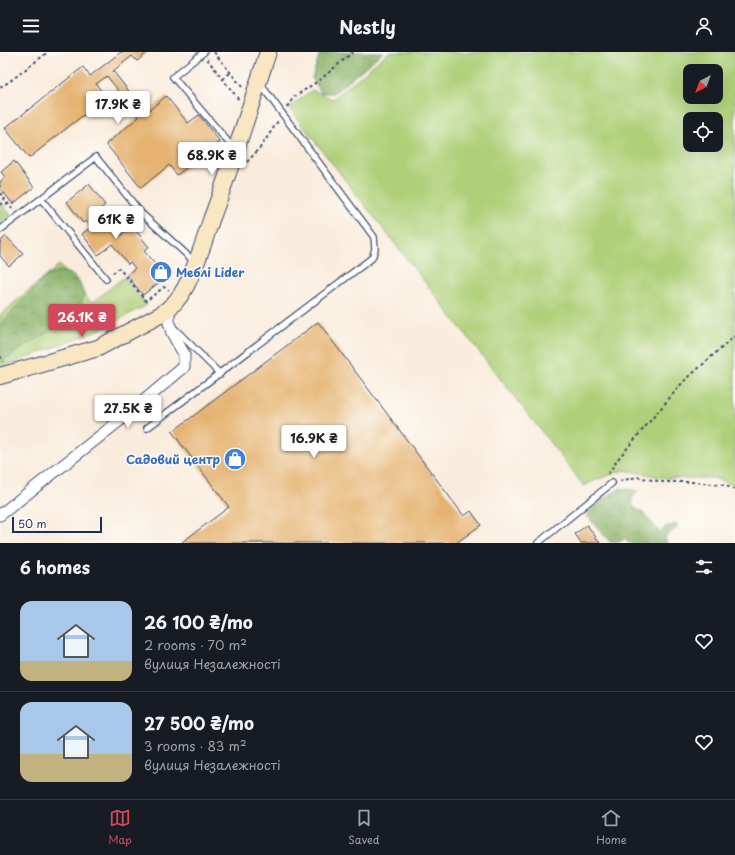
<!DOCTYPE html>
<html lang="en">
<head>
<meta charset="utf-8">
<style>
  :root { --surface:#171b24; --page:#20242c; --text:#f1f3f6; --muted:#9ea1a6; --line:#363941; --accent:#d1495b }
  body { margin:0; font-family:"Playpen Sans",sans-serif; background:var(--page); color:var(--text); height:100vh; display:flex; flex-direction:column; font-size:15px; white-space:nowrap }
  * { box-sizing:border-box; margin:0 }
  p { font-size:13px; color:var(--muted) }
  .icon { flex:none; width:22px; height:22px; fill:none; stroke:currentColor; stroke-width:2; stroke-linecap:round; stroke-linejoin:round }
  .map { position:relative; height:491px; overflow:hidden }
  .details { display:flex; flex-direction:column; background:var(--surface); flex:1 }
  .details>* { flex:none }
  .needle { width:26px; rotate:221deg }
  .tools { position:absolute; left:683px; top:12px; display:grid; gap:8px }
  .tools a { display:grid; place-items:center; width:40px; height:40px; border-radius:8px; background:var(--surface); box-shadow:0 4px 16px #0002; font-size:20px }
  .scale { position:absolute; left:12px; bottom:10px; width:90px; box-sizing:border-box; padding-left:4px; border:2px solid #1b2f5e; border-top:0; font-size:11px; line-height:14px; white-space:nowrap; color:#1b2f5e; -webkit-text-stroke:3px #fdfcf7; paint-order:stroke }
  .price { position:absolute; translate:-50% -34px; padding:0 9px; border-radius:4px; background:#fff; color:#222; font-size:13px; line-height:26px; filter:drop-shadow(0 1px 2px #0008) }
  .price::after { content:''; position:absolute; left:50%; top:24px; width:12px; height:9px; margin-left:-6px; background:inherit; clip-path:polygon(0 0,100% 0,50% 100%) }
  .price.on { background:var(--accent); color:#fff }
  ul { padding:0; list-style:none }
  li { display:flex; align-items:center; gap:12px; height:100px; padding:0 20px }
  li+li { border-top:1px solid var(--line) }
  li span { display:grid; place-items:center; flex:none; width:112px; height:80px; border-radius:12px; color:#555 }
  li>.icon { margin-inline-start:auto }
  span .icon { width:48px; height:48px; fill:#fffc; stroke-width:1 }
  li b { font-size:17px }
  h2 { display:flex; justify-content:space-between; align-items:center; height:48px; padding:0 20px; font-size:17px }
  header { display:flex; justify-content:space-between; align-items:center; height:52px; padding:0 20px; background:var(--surface); font-size:18px; font-weight:700 }
  .dock { display:flex; justify-content:space-around; align-items:center; height:56px; border-top:1px solid var(--line); background:var(--surface); font-size:11px; color:var(--muted) }
  .dock a { display:grid; justify-items:center; gap:2px }
  .dock .on { color:var(--accent) }
  .map>svg:first-child { display:block }
  .green { fill:#afd079; stroke:#65806c; fill-rule:evenodd }
  .forest { fill:url(#forest-crowns); stroke:#537064 }
  .building { fill:#e5b270 }
  .lines { fill:none; stroke-linecap:round; stroke-linejoin:round }
  .lane-casing { stroke:#3c4b71; stroke-width:8 }
  .street-casing { stroke:#3c4b71; stroke-width:13 }
  .secondary-casing { stroke:#3c4b71; stroke-width:18 }
  .path { stroke:#3c4b71; stroke-width:2; stroke-dasharray:3 3; stroke-linecap:butt }
  .lane { stroke:#fff; stroke-width:5.5 }
  .street { stroke:#fff; stroke-width:11 }
  .secondary { stroke:#f9e7c3; stroke-width:16 }
  .labels { text-anchor:middle; dominant-baseline:central; stroke-width:3; stroke-linejoin:round; paint-order:stroke }
  .shop-label { font-size:12px; font-weight:bold; fill:#366cbe; stroke:#fdfcf7; text-anchor:start }
</style>
</head>
<body>
<header><svg class="icon" aria-label="menu" viewBox="0 0 24 24"><path d="M4 6h16M4 12h16M4 18h16"/></svg>Nestly<svg class="icon" aria-label="person" viewBox="0 0 24 24"><circle cx="12" cy="8" r="4"/><path d="M4 21q1-7 8-7t8 7"/></svg></header>
<div class="map">
<svg width="735" height="491" viewBox="0 0 735 491">
  <defs>
    <pattern id="forest-crowns" width="20" height="18" patternUnits="userSpaceOnUse"><rect width="20" height="18" fill="#8bb269"/><path d="M2 6a3 3 0 1 1 6 0M12 15a3 3 0 1 1 6 0" fill="none" stroke="#71915a"/></pattern>
  </defs>
  <rect width="100%" height="100%" fill="#fdfcf7"/>
  <filter id="ink" filterUnits="userSpaceOnUse"><feTurbulence type="fractalNoise" baseFrequency=".025" numOctaves="2"/><feDisplacementMap in="SourceGraphic" scale="8" xChannelSelector="R" yChannelSelector="G"/><feConvolveMatrix kernelMatrix="1 2 1 2 8 2 1 2 1" color-interpolation-filters="sRGB"/></filter>
  <filter id="wash" filterUnits="userSpaceOnUse"><feTurbulence type="fractalNoise" baseFrequency=".012" numOctaves="4" result="noise"/><feDisplacementMap in="SourceGraphic" scale="16" xChannelSelector="R" yChannelSelector="G"/><feGaussianBlur stdDeviation="0.9" result="paint"/><feColorMatrix in="noise" values="0 0 0 0 0 0 0 0 0 0 0 0 0 0 0 0 0 1.4 0 .05"/><feComposite in="paint" operator="in"/></filter>
  <g filter="url(#wash)">
    <rect width="100%" height="100%" fill="#f9ecdc"/>
    <g class="green">
      <path d="M389,0H735V434L714,426H667L624,418L596,428L584,434L289,56L312,38L333,47ZM690,19H716V45H690ZM690,67H716V93H690Z"/>
      <polygon points="0,149 11,164 0,172"/>
      <polygon points="59,213 92,251 124,225 147,253 96,279 0,316 0,263"/>
    </g>
    <g class="forest">
      <polygon points="320,0 383,0 334,41 321,41 312,26"/>
      <path d="M58,219C68,220 75,223 80,232C82,237 84,241 83,247C79,265 17,299 0,310V273L44,226Z"/>
      <polygon points="621,436 638,439 632,446 633,455 642,460 660,480 665,475 676,472 677,476 665,484 667,491 628,491 626,486 619,490 610,490 586,463 603,447"/>
    </g>
    <g id="blocks">
      <g class="building">
        <polygon points="121,0 148,0 137,9 132,4 113,19 146,61 166,44 188,71 199,63 220,90 177,123 169,113 141,136 106,92 139,65 107,24 96,32 106,45 29,106 5,76 83,15 90,24"/>
        <polygon points="14,109 34,135 13,152 0,136 0,130 5,125 1,120"/>
        <polygon points="89,132 105,153 99,158 120,184 132,174 149,195 144,199 166,225 143,243 127,223 135,216 130,210 128,212 112,192 98,203 82,182 91,175 86,169 83,171 67,150"/>
        <polygon points="6,184 23,202 9,214 0,204 0,190"/>
        <polygon points="318,270 464,464 471,459 481,473 456,491 181,491 229,455 172,380"/>
        <polygon points="587,473 600,491 581,491 575,482"/>
      </g>
    </g>
  </g>
  <g filter="url(#ink)">
    <use href="#blocks" fill-opacity="0" stroke="#3c4b71" stroke-width="1"/>
    <g class="lines">
      <g class="lane-casing">
        <g id="lane">
          <polyline points="204,0 173,25 235,98"/>
          <polyline points="41,147 106,227"/>
          <polyline points="0,178 96,105 141,161 196,211"/>
          <polyline points="172,274 220,322"/>
          <polyline points="147,376 372,206 375,197 374,185 261,33"/>
          <polyline points="538,491 612,431"/>
        </g>
      </g>
      <g class="street-casing">
        <polyline id="street" points="0,463 133,358 184,315 184,302 172,281 169,271 169,257"/>
      </g>
      <g class="secondary-casing">
        <path id="secondary" d="M0,324L98,296L160,263C171,256 180,246 186,234C197,213 204,190 211,168C232,113 250,56 268,0"/>
      </g>
      <g class="path">
        <polyline points="214,0 242,35"/>
        <polyline points="207,7 239,48"/>
        <polyline points="223,27 230,21"/>
        <polyline points="0,35 9,30 48,0"/>
        <polyline points="287,55 294,45 321,27 353,0"/>
        <polyline points="247,110 260,96 278,69"/>
        <polyline points="0,141 12,157"/>
        <polyline points="0,152 8,152"/>
        <polyline points="113,221 119,216 146,249 164,235 169,238"/>
        <polyline points="0,304 3,310"/>
        <polyline points="608,422 618,407 683,330 735,284"/>
        <polyline points="620,429 637,425 663,430 692,430 724,433 735,438"/>
      </g>
      <use href="#lane" class="lane"/>
      <use href="#street" class="street"/>
      <use href="#secondary" class="secondary"/>
    </g>
  </g>
  <defs>
    <g id="shop-disc" transform="scale(1.15)"><circle r="9.5" fill="#3f7fe0" stroke="#fdfcf7"/><path d="M-5-2.5h2.3a2.7 3.5 0 0 1 5.4 0H5L5.5 6h-11ZM-1.5-2.5h3a1.5 2.3 0 0 0-3 0Z" fill="#fff"/></g>
  </defs>
  <g fill-rule="evenodd">
    <use href="#shop-disc" x="161" y="220"/>
    <use href="#shop-disc" x="235" y="407"/>
  </g>
  <g class="labels">
    <g class="shop-label">
      <text x="176" y="220">Меблі Lider</text>
      <text x="220" y="407" text-anchor="end">Садовий центр</text>
    </g>
  </g>
</svg>
<div class="tools">
<a><svg class="needle" viewBox="-14 -14 28 28"><path d="M0-13l5 13h-10z" fill="#e53935"/><path d="M0 13l5-13h-10z" fill="#9ea1a6"/></svg></a>
<a><svg class="icon" aria-label="locate" viewBox="0 0 24 24"><circle cx="12" cy="12" r="6"/><path d="M12 2v4M12 18v4M2 12h4M18 12h4"/></svg></a>
</div>
<div class="scale">50 m</div>
<b class="price" style="left:118px;top:73px">17.9K ₴</b>
<b class="price" style="left:212px;top:124px">68.9K ₴</b>
<b class="price" style="left:116px;top:188px">61K ₴</b>
<b class="price on" style="left:82px;top:286px">26.1K ₴</b>
<b class="price" style="left:128px;top:377px">27.5K ₴</b>
<b class="price" style="left:314px;top:407px">16.9K ₴</b>
</div>
<section class="details">
<h2>6 homes<svg class="icon" aria-label="filters" viewBox="0 0 24 24"><path d="M4 7h16M4 17h16"/><circle cx="9" cy="7" r="2"/><circle cx="15" cy="17" r="2"/></svg></h2>
<ul>
<li><span style="background:linear-gradient(#a9c7e8 75%,#c2b280 0)"><svg class="icon" aria-label="home" viewBox="0 0 24 24"><path d="M3 11l9-7 9 7M6 9v11h12V9"/></svg></span><div><b>26 100 ₴/mo</b><p>2 rooms · 70 m²</p><p>вулиця Незалежності</p></div><svg class="icon" aria-label="heart" viewBox="0 0 24 24"><path d="M12 20l-8-8c-3-5 5-10 8-4 3-6 11-1 8 4z"/></svg></li>
<li><span style="background:linear-gradient(#a9c7e8 65%,#c2b280 0)"><svg class="icon" aria-label="home" viewBox="0 0 24 24"><path d="M3 11l9-7 9 7M6 9v11h12V9"/></svg></span><div><b>27 500 ₴/mo</b><p>3 rooms · 83 m²</p><p>вулиця Незалежності</p></div><svg class="icon" aria-label="heart" viewBox="0 0 24 24"><path d="M12 20l-8-8c-3-5 5-10 8-4 3-6 11-1 8 4z"/></svg></li>
</ul>
</section>
<nav class="dock">
<a class="on"><svg class="icon" aria-label="map" viewBox="0 0 24 24"><path d="M3 6l6-2 6 2 6-2v14l-6 2-6-2-6 2zM9 4v14M15 6v14"/></svg>Map</a>
<a><svg class="icon" aria-label="saved" viewBox="0 0 24 24"><path d="M7 4h10v16l-5-4-5 4z"/></svg>Saved</a>
<a><svg class="icon" aria-label="home" viewBox="0 0 24 24"><path d="M3 11l9-7 9 7M6 9v11h12V9"/></svg>Home</a>
</nav>
</body>
</html>
